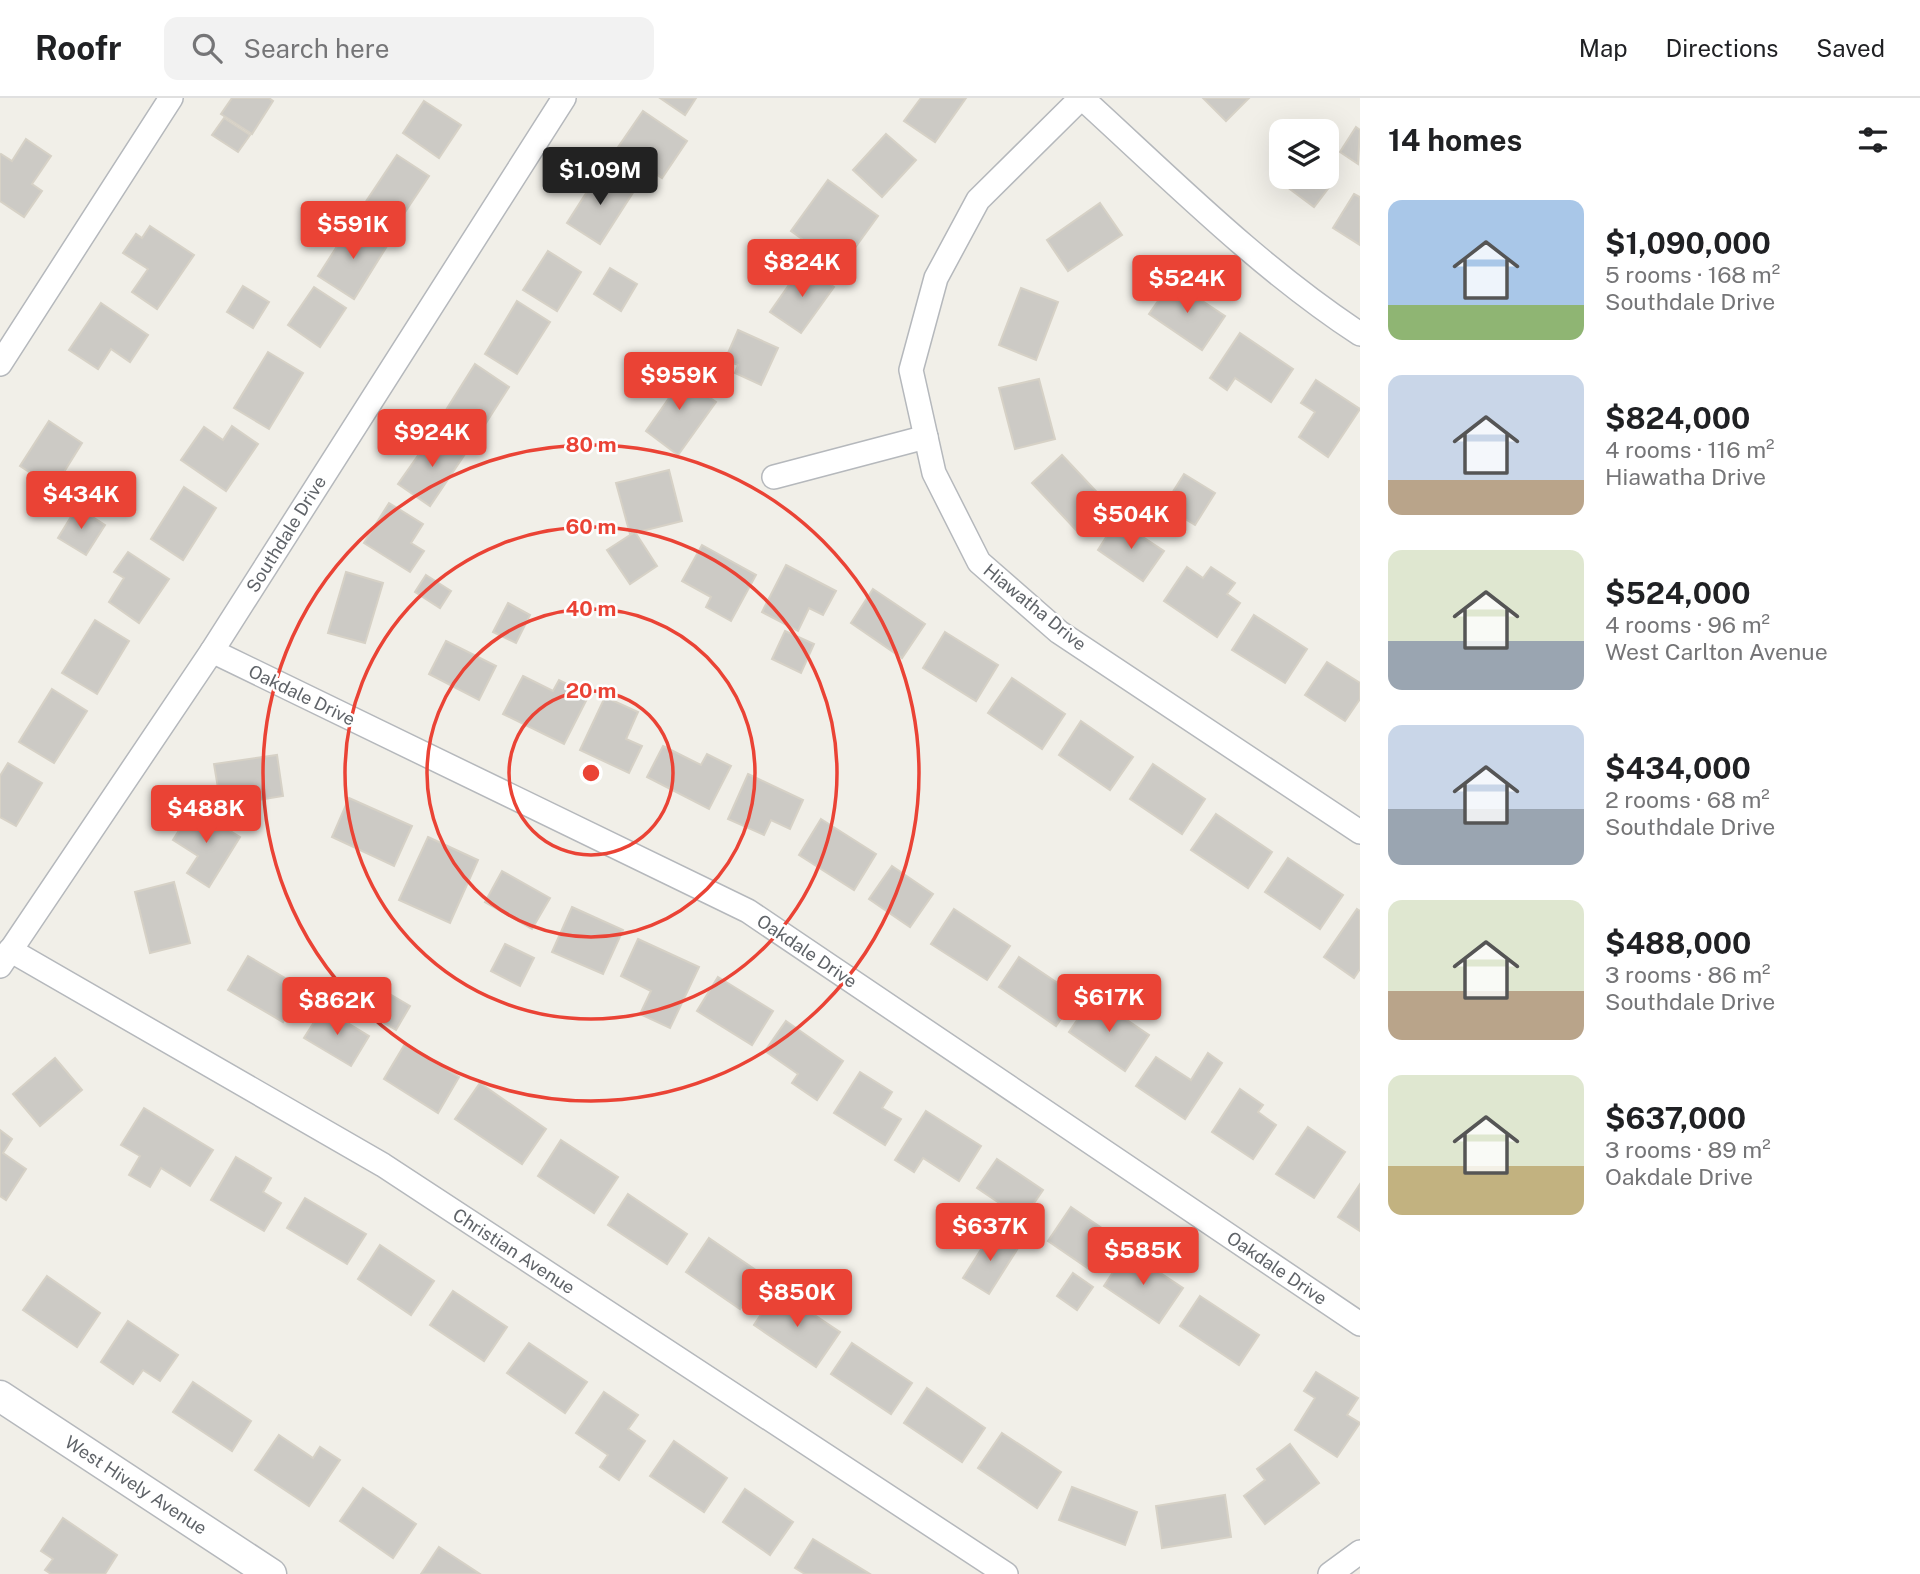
<!DOCTYPE html>
<html lang="en">
<head>
<meta charset="utf-8">
<style>
  :root { --surface:#fff; --page:#f2f2f2; --text:#202124; --muted:#757577; --line:#e0e0e0; --accent:#ea4335 }
  body { margin:0; font-family:"Public Sans",sans-serif; background:var(--page); color:var(--text); height:100vh; display:flex; flex-direction:column; font-size:26px; white-space:nowrap }
  * { box-sizing:border-box; margin:0 }
  p { font-size:23px; color:var(--muted) }
  .icon { flex:none; width:38px; height:38px; fill:none; stroke:currentColor; stroke-width:2; stroke-linecap:round; stroke-linejoin:round }
  .map { position:relative; flex:1; overflow:hidden }
  .drawer { display:flex; flex-direction:column; background:var(--surface); width:560px }
  .drawer>* { flex:none }
  .buttons { position:absolute; left:1269px; top:21px; display:grid; gap:14px }
  .buttons a { display:grid; place-items:center; width:70px; height:70px; border-radius:14px; background:var(--surface); box-shadow:0 7px 28px #0002; font-size:35px }
  .price { position:absolute; translate:-50% -60px; padding:0 16px; border-radius:7px; background:var(--accent); color:#fff; font-size:23px; line-height:46px; filter:drop-shadow(0 2px 4px #0008) }
  .price::after { content:''; position:absolute; left:50%; top:42px; width:21px; height:16px; margin-left:-10px; background:inherit; clip-path:polygon(0 0,100% 0,50% 100%) }
  .price.on { background:#222; color:#fff }
  ul { padding:0; list-style:none }
  li { display:flex; align-items:center; gap:21px; height:175px; padding:0 28px }
  li span { display:grid; place-items:center; flex:none; width:196px; height:140px; border-radius:14px; color:#555 }
  li>.icon { margin-inline-start:auto }
  span .icon { width:84px; height:84px; fill:#fffc; stroke-width:1 }
  li b { font-size:30px }
  h2 { display:flex; justify-content:space-between; align-items:center; height:84px; padding:0 28px; font-size:30px }
  header { display:flex; align-items:center; gap:42px; box-sizing:border-box; height:98px; padding:0 35px; background:var(--surface); border-bottom:2px solid var(--line) }
  header strong { font-size:33px }
  nav { display:flex; gap:38px; margin-inline-start:auto; font-size:24px }
  .search { width:490px; height:63px; background:var(--page); display:flex; align-items:center; gap:18px; box-sizing:border-box; padding:0 24px; border-radius:14px; color:var(--muted); font-size:26px }
  main { display:flex; flex:1; min-height:0 }
  .map>svg:first-child { display:block }
  .building { fill:#cccac5; stroke:#d6d1c6; stroke-width:2 }
  .lines { fill:none; stroke-linecap:round; stroke-linejoin:round }
  .minor-casing { stroke:#b5b8bc; stroke-width:26 }
  .tertiary-casing { stroke:#b5b8bc; stroke-width:33 }
  .minor { stroke:#fff; stroke-width:23 }
  .tertiary { stroke:#fff; stroke-width:30 }
  .ring { fill:none; stroke:#ea4335; stroke-width:3.5 }
  .labels { text-anchor:middle; dominant-baseline:central; stroke-width:5; stroke-linejoin:round; paint-order:stroke }
  .street-label { font-size:18px; fill:#5f6368; stroke:#fff }
  .centre { fill:#ea4335; stroke:#fff; stroke-width:3.5 }
  .ring-label { font-size:21px; text-anchor:middle; font-weight:bold; fill:#ea4335; stroke:#fff; stroke-width:5; stroke-linejoin:round; paint-order:stroke }
</style>
</head>
<body>
<header>
<strong>Roofr</strong>
<div class="search"><svg class="icon" aria-label="search" viewBox="0 0 24 24"><circle cx="10" cy="10" r="6"/><path d="M15 15l6 6"/></svg>Search here</div>
<nav><a>Map</a><a>Directions</a><a>Saved</a></nav>
</header>
<main>
<div class="map">
<svg width="1360" height="1476" viewBox="0 0 1360 1476">
  <rect width="100%" height="100%" fill="#f1efe8"/>
  <g class="building">
    <polygon points="232,0 269,0 273,3 252,36 221,16"/>
    <polygon points="660,0 696,0 685,17"/>
    <polygon points="921,0 966,0 935,44 904,23"/>
    <polygon points="1203,0 1249,0 1226,23"/>
    <polygon points="424,3 461,27 439,60 403,35"/>
    <polygon points="643,13 687,43 662,80 647,70 642,78 612,58"/>
    <polygon points="224,20 250,37 238,54 212,37"/>
    <polygon points="1356,29 1360,32 1358,66 1340,54"/>
    <polygon points="886,36 916,62 882,99 853,72"/>
    <polygon points="26,41 51,58 32,86 42,93 24,119 0,103 0,57 1,56 12,63"/>
    <polygon points="397,57 429,78 395,129 363,108"/>
    <polygon points="1281,64 1281,79 1326,79 1326,71 1337,79 1314,109 1271,77"/>
    <polygon points="601,72 634,93 600,146 567,125"/>
    <polygon points="828,82 878,118 841,169 791,133"/>
    <polygon points="1354,96 1360,99 1360,147 1333,130"/>
    <polygon points="1100,105 1122,137 1068,173 1047,142"/>
    <polygon points="352,125 387,148 354,201 318,178"/>
    <polygon points="150,128 194,157 157,211 132,194 148,171 123,155 136,136 142,140"/>
    <polygon points="548,153 581,174 557,213 523,192"/>
    <polygon points="803,167 834,189 801,235 770,214"/>
    <polygon points="610,170 637,186 621,213 594,196"/>
    <polygon points="1172,183 1225,218 1202,252 1149,216"/>
    <polygon points="243,188 269,204 253,230 227,214"/>
    <polygon points="314,189 346,210 320,249 288,227"/>
    <polygon points="1021,190 1058,204 1036,262 999,247"/>
    <polygon points="517,203 550,224 517,276 485,256"/>
    <polygon points="101,205 148,237 130,264 111,251 98,271 69,252"/>
    <polygon points="738,232 778,250 761,287 735,275 738,267 725,262"/>
    <polygon points="1240,235 1293,271 1271,304 1235,280 1227,292 1210,280"/>
    <polygon points="268,254 303,275 269,331 234,310"/>
    <polygon points="475,266 509,289 475,342 441,320"/>
    <polygon points="668,271 716,304 678,357 646,333 669,300 655,290"/>
    <polygon points="1039,281 1055,341 1015,351 999,290"/>
    <polygon points="1316,282 1360,311 1328,359 1299,339 1315,314 1301,305"/>
    <polygon points="49,323 82,345 54,390 20,368"/>
    <polygon points="232,328 258,346 226,393 181,362 204,329 223,342"/>
    <polygon points="434,335 465,356 430,408 398,386"/>
    <polygon points="1062,357 1107,405 1077,433 1032,385"/>
    <polygon points="669,372 682,423 630,436 616,385"/>
    <polygon points="1184,376 1215,395 1195,427 1164,408"/>
    <polygon points="184,389 216,410 183,462 151,441"/>
    <polygon points="389,405 423,426 411,445 424,453 410,474 364,445"/>
    <polygon points="77,409 105,427 86,457 58,440"/>
    <polygon points="1117,422 1164,453 1143,483 1098,452"/>
    <polygon points="635,434 657,468 630,486 607,452"/>
    <polygon points="702,447 756,477 731,523 706,509 711,499 682,483"/>
    <polygon points="128,454 169,481 139,525 109,504 124,480 114,474"/>
    <polygon points="786,467 836,493 823,517 809,510 798,533 762,514"/>
    <polygon points="1187,469 1203,480 1211,469 1235,485 1227,496 1240,505 1217,539 1164,503"/>
    <polygon points="346,474 383,485 365,545 328,535"/>
    <polygon points="426,477 451,493 440,510 415,494"/>
    <polygon points="873,491 925,526 902,560 851,525"/>
    <polygon points="508,505 530,517 516,545 493,534"/>
    <polygon points="1254,517 1307,551 1285,585 1232,552"/>
    <polygon points="95,522 129,543 97,596 62,575"/>
    <polygon points="785,533 814,546 801,575 772,561"/>
    <polygon points="945,534 998,567 976,603 923,570"/>
    <polygon points="446,543 496,568 479,602 429,576"/>
    <polygon points="1327,564 1360,585 1360,601 1345,623 1305,597"/>
    <polygon points="523,578 553,593 559,582 589,597 564,646 503,616"/>
    <polygon points="1012,580 1065,616 1042,651 988,615"/>
    <polygon points="52,591 87,613 54,665 19,644"/>
    <polygon points="605,599 638,614 626,641 642,648 629,675 580,652"/>
    <polygon points="1081,623 1133,659 1110,692 1059,657"/>
    <polygon points="663,648 701,667 707,656 731,668 709,711 647,679"/>
    <polygon points="277,657 283,698 221,708 214,666"/>
    <polygon points="8,665 42,685 16,728 0,719 0,678"/>
    <polygon points="1153,666 1205,701 1182,736 1130,701"/>
    <polygon points="748,676 803,702 790,731 771,722 764,737 728,721"/>
    <polygon points="349,700 412,728 394,768 332,739"/>
    <polygon points="193,710 240,739 209,789 187,775 198,758 173,742"/>
    <polygon points="1216,716 1272,754 1248,790 1191,752"/>
    <polygon points="821,721 876,756 854,792 799,757"/>
    <polygon points="428,739 478,762 450,825 399,802"/>
    <polygon points="1288,760 1343,797 1320,831 1265,794"/>
    <polygon points="892,768 933,796 910,829 869,801"/>
    <polygon points="502,773 550,800 532,831 485,804"/>
    <polygon points="174,784 190,845 150,855 135,794"/>
    <polygon points="572,809 623,832 603,876 552,854"/>
    <polygon points="954,811 1010,848 987,882 931,846"/>
    <polygon points="1357,811 1360,813 1360,871 1354,880 1324,859"/>
    <polygon points="638,841 699,869 670,930 640,916 651,893 621,878"/>
    <polygon points="505,846 534,860 520,888 491,873"/>
    <polygon points="248,858 302,890 283,924 228,892"/>
    <polygon points="1019,859 1077,898 1056,928 999,889"/>
    <polygon points="718,879 773,913 752,947 697,913"/>
    <polygon points="383,892 410,908 396,932 369,916"/>
    <polygon points="1093,899 1149,937 1125,973 1069,934"/>
    <polygon points="323,910 369,938 351,968 304,940"/>
    <polygon points="786,923 843,963 817,1002 792,985 798,976 765,953"/>
    <polygon points="405,946 459,979 438,1015 384,981"/>
    <polygon points="1208,955 1222,965 1185,1021 1136,988 1156,959 1191,982"/>
    <polygon points="55,960 82,992 40,1028 13,996"/>
    <polygon points="860,974 892,994 882,1010 901,1021 885,1047 834,1015"/>
    <polygon points="480,985 546,1031 522,1066 455,1021"/>
    <polygon points="1240,991 1263,1007 1258,1014 1276,1027 1253,1061 1212,1034"/>
    <polygon points="144,1010 213,1052 190,1088 161,1070 150,1089 129,1077 140,1058 121,1047"/>
    <polygon points="926,1013 981,1048 959,1083 923,1060 914,1074 895,1062"/>
    <polygon points="1308,1029 1345,1054 1314,1100 1276,1076"/>
    <polygon points="0,1032 12,1041 3,1055 26,1071 6,1102 0,1098"/>
    <polygon points="561,1042 618,1079 594,1115 538,1078"/>
    <polygon points="236,1059 271,1080 263,1094 281,1105 264,1133 211,1102"/>
    <polygon points="997,1061 1043,1092 1023,1121 977,1090"/>
    <polygon points="1360,1086 1360,1133 1338,1119"/>
    <polygon points="628,1096 687,1136 667,1166 608,1127"/>
    <polygon points="305,1100 366,1136 347,1166 287,1130"/>
    <polygon points="1071,1109 1112,1137 1089,1171 1048,1143"/>
    <polygon points="992,1134 1018,1150 989,1196 963,1180"/>
    <polygon points="709,1140 763,1177 740,1211 686,1174"/>
    <polygon points="380,1147 434,1183 411,1217 358,1181"/>
    <polygon points="1127,1153 1183,1190 1159,1225 1104,1188"/>
    <polygon points="1073,1175 1093,1189 1077,1212 1057,1198"/>
    <polygon points="47,1178 100,1215 77,1249 23,1212"/>
    <polygon points="777,1192 840,1234 816,1269 754,1227"/>
    <polygon points="453,1193 507,1229 484,1263 430,1227"/>
    <polygon points="1200,1198 1259,1237 1239,1267 1180,1228"/>
    <polygon points="128,1223 178,1257 160,1283 143,1272 133,1286 101,1264"/>
    <polygon points="529,1245 587,1284 565,1315 507,1275"/>
    <polygon points="852,1245 912,1285 891,1316 831,1276"/>
    <polygon points="1316,1274 1358,1300 1347,1317 1360,1325 1337,1359 1295,1332 1315,1300 1304,1293"/>
    <polygon points="193,1284 251,1323 232,1353 173,1314"/>
    <polygon points="927,1290 985,1330 962,1364 904,1325"/>
    <polygon points="604,1294 638,1317 628,1331 645,1343 619,1382 600,1369 608,1357 576,1335"/>
    <polygon points="1002,1335 1061,1374 1037,1410 978,1370"/>
    <polygon points="279,1337 313,1360 320,1349 340,1362 309,1408 255,1372"/>
    <polygon points="674,1343 727,1380 704,1414 650,1378"/>
    <polygon points="1290,1346 1319,1385 1265,1426 1244,1398 1265,1382 1257,1371"/>
    <polygon points="1072,1389 1137,1414 1125,1447 1059,1422"/>
    <polygon points="363,1390 416,1426 393,1460 340,1423"/>
    <polygon points="745,1391 793,1424 770,1457 723,1424"/>
    <polygon points="1225,1397 1231,1439 1162,1450 1156,1408"/>
    <polygon points="63,1420 117,1457 105,1476 51,1476 45,1472 53,1461 41,1453"/>
    <polygon points="813,1441 870,1476 805,1476 795,1470"/>
    <polygon points="439,1449 480,1476 421,1476"/>
  </g>
  <g class="lines">
    <g class="minor-casing">
      <g id="minor">
        <polyline points="1081,0 978,102 936,180 911,272 934,375 979,464 1059,534 1360,734"/>
        <path d="M1082,0C1172,82 1258,169 1360,236"/>
        <polyline points="0,266 171,0"/>
        <polyline points="774,379 926,339"/>
        <polyline points="212,553 748,813 1360,1226"/>
        <polyline points="10,852 383,1067 1006,1476"/>
        <polyline points="0,868 212,553 564,0"/>
        <polyline points="1330,1476 1360,1454"/>
      </g>
    </g>
    <g class="tertiary-casing">
      <polyline id="tertiary" points="0,1298 271,1476"/>
    </g>
    <use href="#minor" class="minor"/>
    <use href="#tertiary" class="tertiary"/>
  </g>
  <g class="ring">
    <circle cx="591" cy="675" r="82"/>
    <circle cx="591" cy="675" r="164"/>
    <circle cx="591" cy="675" r="246"/>
    <circle cx="591" cy="675" r="328"/>
  </g>
  <g class="labels">
    <g class="street-label">
      <text transform="translate(286 436) rotate(-58)">Southdale Drive</text>
      <text transform="translate(1035 509) rotate(39)">Hiawatha Drive</text>
      <text transform="translate(302 597) rotate(26)">Oakdale Drive</text>
      <text transform="translate(807 853) rotate(34)">Oakdale Drive</text>
      <text transform="translate(514 1153) rotate(33)">Christian Avenue</text>
      <text transform="translate(1277 1170) rotate(34)">Oakdale Drive</text>
      <text transform="translate(136 1387) rotate(33)">West Hively Avenue</text>
    </g>
  </g>
  <circle cx="591" cy="675" r="10" class="centre"/>
  <g class="ring-label">
    <text x="591" y="354">80 m</text>
    <text x="591" y="436">60 m</text>
    <text x="591" y="518">40 m</text>
    <text x="591" y="600">20 m</text>
  </g>
</svg>
<div class="buttons">
<a><svg class="icon" aria-label="layers" viewBox="0 0 24 24"><path d="M12 4l9 5-9 5-9-5zM3 14l9 5 9-5"/></svg></a>
</div>
<b class="price on" style="left:600px;top:109px">$1.09M</b>
<b class="price" style="left:353px;top:163px">$591K</b>
<b class="price" style="left:802px;top:201px">$824K</b>
<b class="price" style="left:1187px;top:217px">$524K</b>
<b class="price" style="left:679px;top:314px">$959K</b>
<b class="price" style="left:432px;top:371px">$924K</b>
<b class="price" style="left:81px;top:433px">$434K</b>
<b class="price" style="left:1131px;top:453px">$504K</b>
<b class="price" style="left:206px;top:747px">$488K</b>
<b class="price" style="left:1109px;top:936px">$617K</b>
<b class="price" style="left:337px;top:939px">$862K</b>
<b class="price" style="left:990px;top:1165px">$637K</b>
<b class="price" style="left:1143px;top:1189px">$585K</b>
<b class="price" style="left:797px;top:1231px">$850K</b>
</div>
<section class="drawer">
<h2>14 homes<svg class="icon" aria-label="filters" viewBox="0 0 24 24"><path d="M4 7h16M4 17h16"/><circle cx="9" cy="7" r="2"/><circle cx="15" cy="17" r="2"/></svg></h2>
<ul>
<li><span style="background:linear-gradient(#a9c7e8 75%,#8fb573 0)"><svg class="icon" aria-label="home" viewBox="0 0 24 24"><path d="M3 11l9-7 9 7M6 9v11h12V9"/></svg></span><div><b>$1,090,000</b><p>5 rooms · 168 m²</p><p>Southdale Drive</p></div></li>
<li><span style="background:linear-gradient(#c9d6e8 75%,#b9a48a 0)"><svg class="icon" aria-label="home" viewBox="0 0 24 24"><path d="M3 11l9-7 9 7M6 9v11h12V9"/></svg></span><div><b>$824,000</b><p>4 rooms · 116 m²</p><p>Hiawatha Drive</p></div></li>
<li><span style="background:linear-gradient(#dfe7d0 65%,#9aa5b1 0)"><svg class="icon" aria-label="home" viewBox="0 0 24 24"><path d="M3 11l9-7 9 7M6 9v11h12V9"/></svg></span><div><b>$524,000</b><p>4 rooms · 96 m²</p><p>West Carlton Avenue</p></div></li>
<li><span style="background:linear-gradient(#c9d6e8 60%,#9aa5b1 0)"><svg class="icon" aria-label="home" viewBox="0 0 24 24"><path d="M3 11l9-7 9 7M6 9v11h12V9"/></svg></span><div><b>$434,000</b><p>2 rooms · 68 m²</p><p>Southdale Drive</p></div></li>
<li><span style="background:linear-gradient(#dfe7d0 65%,#b9a48a 0)"><svg class="icon" aria-label="home" viewBox="0 0 24 24"><path d="M3 11l9-7 9 7M6 9v11h12V9"/></svg></span><div><b>$488,000</b><p>3 rooms · 86 m²</p><p>Southdale Drive</p></div></li>
<li><span style="background:linear-gradient(#dfe7d0 65%,#c2b280 0)"><svg class="icon" aria-label="home" viewBox="0 0 24 24"><path d="M3 11l9-7 9 7M6 9v11h12V9"/></svg></span><div><b>$637,000</b><p>3 rooms · 89 m²</p><p>Oakdale Drive</p></div></li>
</ul>
</section>
</main>
</body>
</html>
